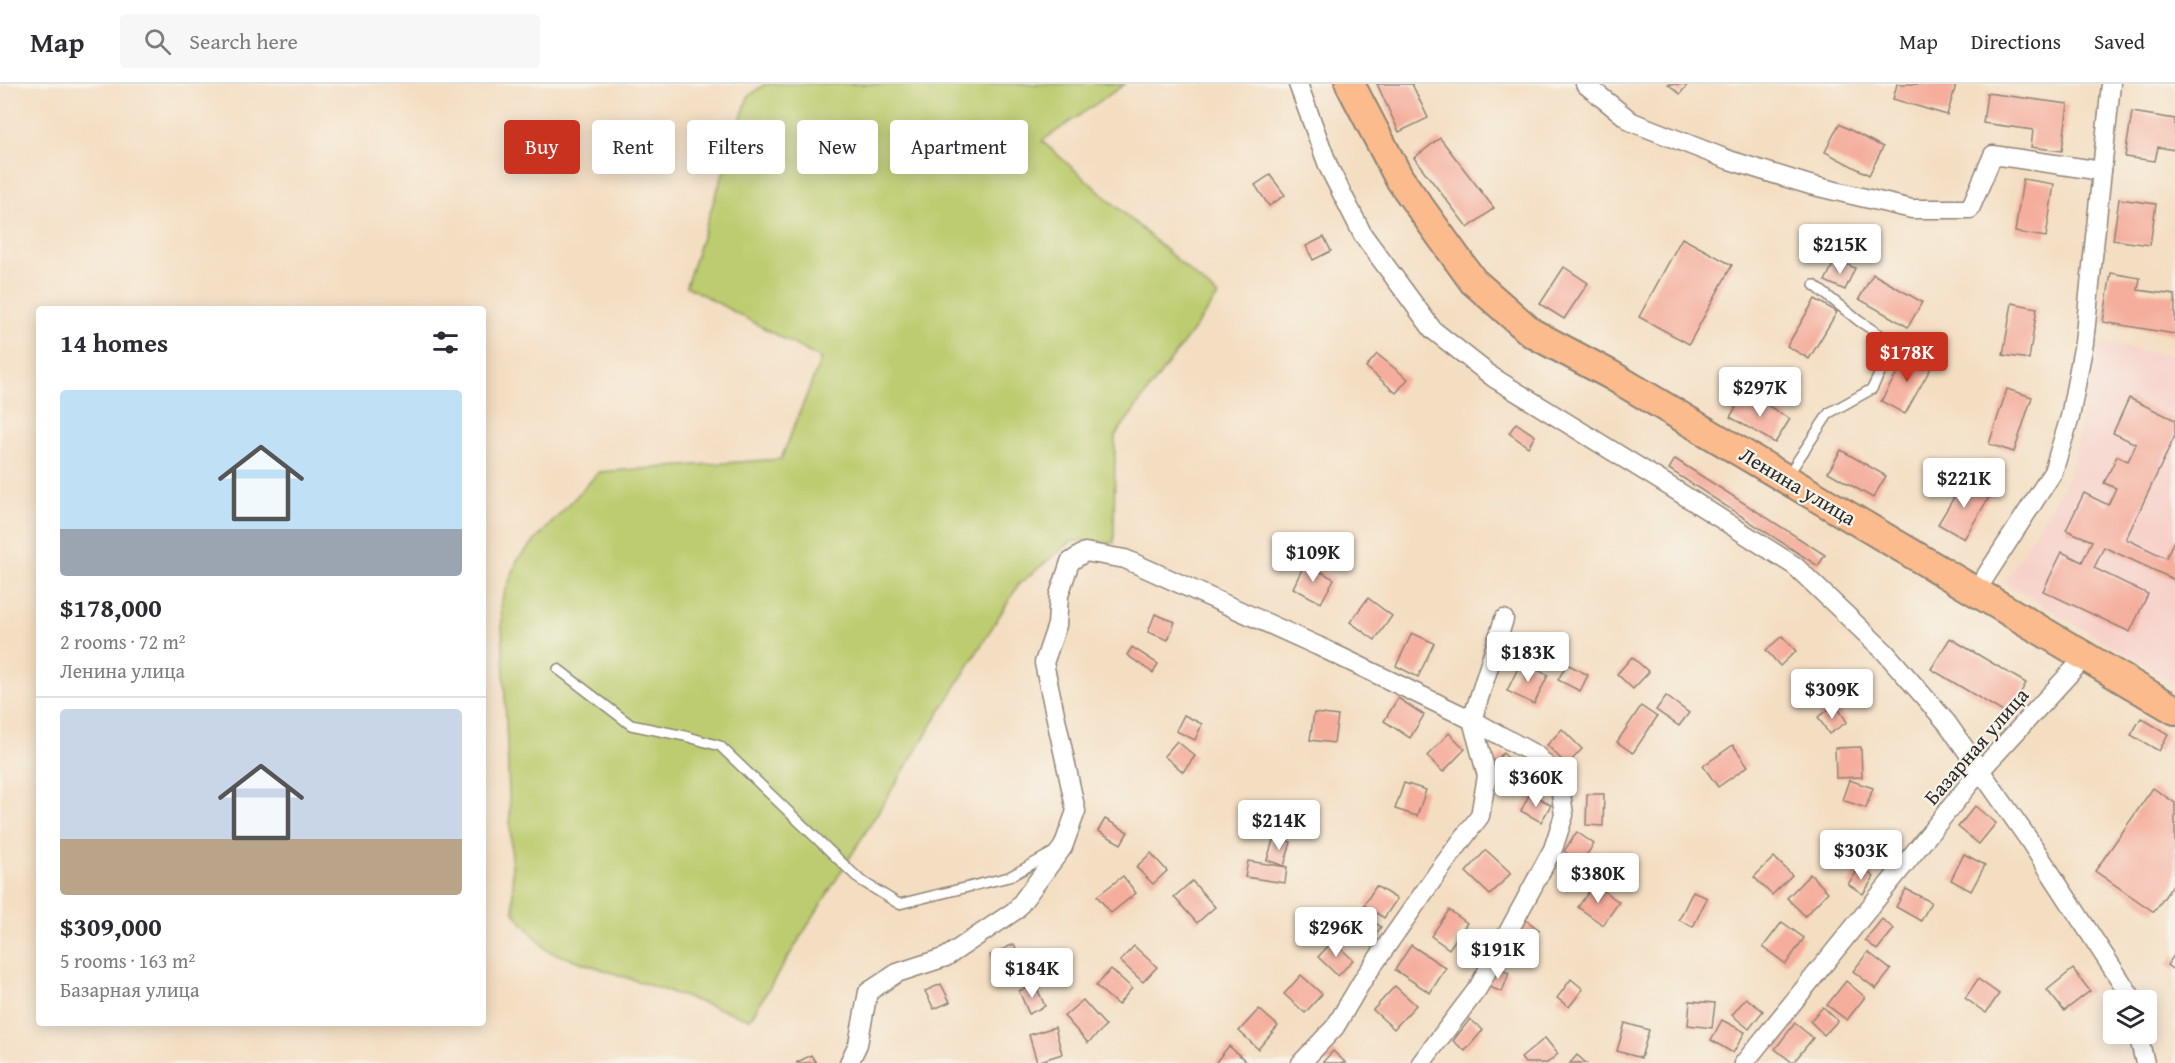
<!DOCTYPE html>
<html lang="en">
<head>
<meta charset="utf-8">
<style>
  :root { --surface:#fff; --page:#f7f7f7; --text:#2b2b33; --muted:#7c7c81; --line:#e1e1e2; --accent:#c8321e }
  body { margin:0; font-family:"Gentium Book Plus",serif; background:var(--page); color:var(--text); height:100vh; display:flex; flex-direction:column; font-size:22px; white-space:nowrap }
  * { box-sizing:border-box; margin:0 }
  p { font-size:20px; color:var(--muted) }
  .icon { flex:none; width:33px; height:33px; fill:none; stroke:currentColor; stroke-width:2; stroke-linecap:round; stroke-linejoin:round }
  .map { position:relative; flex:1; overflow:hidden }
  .drawer { position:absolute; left:36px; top:222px; width:450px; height:720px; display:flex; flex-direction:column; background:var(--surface); border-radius:6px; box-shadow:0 3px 15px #0003 }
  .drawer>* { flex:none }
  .guide { position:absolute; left:504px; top:36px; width:570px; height:54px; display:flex; gap:12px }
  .controls { position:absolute; left:2103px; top:906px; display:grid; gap:12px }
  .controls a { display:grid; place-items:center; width:54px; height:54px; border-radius:6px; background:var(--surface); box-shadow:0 3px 15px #0003; font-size:30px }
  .price { position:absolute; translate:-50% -51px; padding:0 14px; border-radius:6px; background:#fff; color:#222; font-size:20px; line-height:39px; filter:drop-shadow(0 2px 3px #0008) }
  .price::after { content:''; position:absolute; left:50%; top:36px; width:18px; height:14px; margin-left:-9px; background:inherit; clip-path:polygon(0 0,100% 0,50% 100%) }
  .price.selected { background:var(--accent); color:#fff }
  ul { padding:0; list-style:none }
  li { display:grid; align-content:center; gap:12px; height:318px; padding:0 24px }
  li+li { border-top:2px solid var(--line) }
  li span { display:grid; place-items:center; height:186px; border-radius:6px; color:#555 }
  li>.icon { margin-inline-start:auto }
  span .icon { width:108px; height:108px; fill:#fffc; stroke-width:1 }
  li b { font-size:26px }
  h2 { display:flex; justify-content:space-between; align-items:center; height:72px; padding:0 24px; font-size:26px }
  .pill { padding:0 21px; border-radius:6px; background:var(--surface); box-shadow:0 3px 15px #0003; font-size:21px; line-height:54px }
  .pill.selected { background:var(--accent); color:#fff }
  header { display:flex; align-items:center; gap:36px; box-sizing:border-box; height:84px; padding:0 30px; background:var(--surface); border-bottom:2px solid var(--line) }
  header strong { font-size:28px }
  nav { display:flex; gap:33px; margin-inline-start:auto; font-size:21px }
  .search { width:420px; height:54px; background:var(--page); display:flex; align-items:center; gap:15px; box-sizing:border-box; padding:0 21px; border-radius:6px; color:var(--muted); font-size:22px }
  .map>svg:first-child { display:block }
  .built { fill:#f7d0c9 }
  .green { fill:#bdcc6f; stroke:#747c4d; stroke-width:1.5 }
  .building { fill:#f5ad9c }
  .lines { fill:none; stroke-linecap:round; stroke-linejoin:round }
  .lane-casing { stroke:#908476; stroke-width:12 }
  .street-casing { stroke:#908476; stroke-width:21 }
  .primary-casing { stroke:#908476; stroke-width:32 }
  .lane { stroke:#fff; stroke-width:9 }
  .street { stroke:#fff; stroke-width:18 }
  .primary { stroke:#fbbb8c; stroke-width:28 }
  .labels { text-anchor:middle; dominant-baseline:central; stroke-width:4.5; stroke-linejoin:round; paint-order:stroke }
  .street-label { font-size:21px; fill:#2b2b2b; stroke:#f7f3e8 }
</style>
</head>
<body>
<header>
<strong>Map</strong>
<div class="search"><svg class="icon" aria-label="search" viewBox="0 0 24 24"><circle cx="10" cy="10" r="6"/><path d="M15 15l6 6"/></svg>Search here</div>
<nav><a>Map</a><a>Directions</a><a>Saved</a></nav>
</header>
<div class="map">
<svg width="2175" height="979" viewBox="0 0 2175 979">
  <rect width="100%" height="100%" fill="#f7f3e8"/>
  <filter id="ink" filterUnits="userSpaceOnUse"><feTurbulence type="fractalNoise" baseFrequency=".0167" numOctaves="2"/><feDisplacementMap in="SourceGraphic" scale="12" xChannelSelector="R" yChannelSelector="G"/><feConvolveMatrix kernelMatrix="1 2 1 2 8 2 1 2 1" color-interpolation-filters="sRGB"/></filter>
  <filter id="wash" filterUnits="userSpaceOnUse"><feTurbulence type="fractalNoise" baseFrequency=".008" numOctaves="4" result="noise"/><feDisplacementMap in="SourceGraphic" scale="24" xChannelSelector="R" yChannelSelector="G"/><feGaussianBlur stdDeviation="1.35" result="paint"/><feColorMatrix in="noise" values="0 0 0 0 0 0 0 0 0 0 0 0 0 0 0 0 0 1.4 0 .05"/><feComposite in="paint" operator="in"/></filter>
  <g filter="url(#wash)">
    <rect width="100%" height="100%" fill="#f4dec2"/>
    <polygon class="built" points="2101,258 2175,273 2175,599 2005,498 2069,392"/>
    <polygon class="green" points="765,0 1125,0 1042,57 1218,212 1115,352 1114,459 1072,457 1019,500 750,935 548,867 514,829 501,518 518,475 599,388 781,375 821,275 686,202 748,13"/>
    <g id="blocks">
      <g class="building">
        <polygon points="1377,0 1412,0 1428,34 1399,48"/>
        <polygon points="1668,0 1688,0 1680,10"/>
        <polygon points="1897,0 1951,0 1956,1 1947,31 1893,15"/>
        <polygon points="1987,9 2068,20 2062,67 2031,63 2033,46 1983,39"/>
        <polygon points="2132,28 2175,35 2175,66 2158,63 2155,77 2125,73"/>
        <polygon points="1839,40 1883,63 1869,91 1825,68"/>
        <polygon points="1440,54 1494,124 1468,144 1414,74"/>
        <polygon points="1270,91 1285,111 1269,122 1255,101"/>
        <polygon points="2023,95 2054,100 2046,153 2015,148"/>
        <polygon points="2119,115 2156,120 2150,161 2113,156"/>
        <polygon points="1844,152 1866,159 1860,176 1839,169"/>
        <polygon points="1324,153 1331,167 1313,176 1306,162"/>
        <polygon points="1682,154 1732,181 1689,260 1639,233"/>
        <polygon points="1836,175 1855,184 1845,206 1825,197"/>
        <polygon points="1564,183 1588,199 1564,235 1540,220"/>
        <polygon points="2111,189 2140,194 2138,206 2175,211 2175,250 2103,238"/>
        <polygon points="1873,190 1922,218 1908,243 1859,215"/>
        <polygon points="1815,215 1837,228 1809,275 1787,262"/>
        <polygon points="2012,219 2037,224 2029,275 2003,271"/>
        <polygon points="1910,267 1933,280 1905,330 1881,317"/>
        <polygon points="1377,270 1408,295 1396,309 1366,283"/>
        <polygon points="2007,305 2032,313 2014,368 1989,360"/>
        <polygon points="1745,308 1790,335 1775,359 1730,333"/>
        <polygon points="2129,314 2175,336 2175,352 2126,455 2166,474 2175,454 2175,496 2104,463 2094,484 2148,510 2130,548 2043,507 2062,468 2082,478 2092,457 2066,446 2084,409 2108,421 2116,404 2104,399 2117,372 2128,377 2136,360 2113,349"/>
        <polygon points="1516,339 1535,352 1528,363 1509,349"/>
        <polygon points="1841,366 1886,392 1873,414 1828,388"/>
        <polygon points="1675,375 1825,471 1818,482 1669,385"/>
        <polygon points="1965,395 1991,410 1964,455 1938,440"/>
        <polygon points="1305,479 1334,495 1321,519 1293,504"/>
        <polygon points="1368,514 1392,532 1375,556 1350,538"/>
        <polygon points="1155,530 1175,538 1168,556 1148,548"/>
        <polygon points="1412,549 1434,559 1418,593 1396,582"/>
        <polygon points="1782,552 1796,567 1780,582 1766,566"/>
        <polygon points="1950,554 2026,599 2008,631 1931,585"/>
        <polygon points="1132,563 1158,580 1153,589 1127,571"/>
        <polygon points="1632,573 1649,588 1633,605 1617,590"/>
        <polygon points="1521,578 1548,591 1534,620 1507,607"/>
        <polygon points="1567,580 1588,591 1580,607 1558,596"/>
        <polygon points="1666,612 1689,629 1679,642 1656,626"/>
        <polygon points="1398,614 1424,631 1410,654 1384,637"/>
        <polygon points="1836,621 1847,638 1829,650 1818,633"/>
        <polygon points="1641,622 1657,633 1633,669 1617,658"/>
        <polygon points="1314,629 1338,632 1334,659 1310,656"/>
        <polygon points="1184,631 1202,640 1195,656 1176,647"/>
        <polygon points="2141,634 2168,650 2159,667 2131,651"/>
        <polygon points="1562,645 1582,665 1567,681 1547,661"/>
        <polygon points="1449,649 1465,665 1443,688 1427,672"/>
        <polygon points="1177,657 1195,672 1183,688 1164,672"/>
        <polygon points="1733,661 1748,682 1718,703 1703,682"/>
        <polygon points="1861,663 1862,693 1836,694 1835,664"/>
        <polygon points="1503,669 1516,681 1502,697 1489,685"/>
        <polygon points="1849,696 1873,704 1866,724 1842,716"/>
        <polygon points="1404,699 1426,706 1417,732 1395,725"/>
        <polygon points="2153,704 2175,719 2175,798 2154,828 2095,787"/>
        <polygon points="1530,709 1551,721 1541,738 1521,727"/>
        <polygon points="1587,710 1604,710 1603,742 1586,741"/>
        <polygon points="1975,722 1996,739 1979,760 1958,743"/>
        <polygon points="1105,735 1128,748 1121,760 1098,747"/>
        <polygon points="1577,748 1594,760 1581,779 1564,767"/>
        <polygon points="1274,753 1291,758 1284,782 1267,776"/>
        <polygon points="1486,766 1511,789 1490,811 1466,788"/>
        <polygon points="1151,769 1167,787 1153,800 1136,783"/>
        <polygon points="1964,770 1985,781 1971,807 1951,796"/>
        <polygon points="1774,773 1792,791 1772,811 1754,793"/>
        <polygon points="1248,777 1287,783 1285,799 1245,793"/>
        <polygon points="1860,783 1874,793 1863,810 1848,800"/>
        <polygon points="1810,790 1828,808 1805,832 1787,814"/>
        <polygon points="1123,792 1136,809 1111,829 1097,812"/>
        <polygon points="1192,797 1215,823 1197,839 1174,813"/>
        <polygon points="1594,800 1619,818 1603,841 1578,823"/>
        <polygon points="1376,802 1397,815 1384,834 1364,821"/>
        <polygon points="1906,805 1931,818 1921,837 1896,823"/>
        <polygon points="1693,807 1707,814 1693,843 1679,836"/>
        <polygon points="1449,826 1467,839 1449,865 1431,852"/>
        <polygon points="1363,830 1381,843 1370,858 1352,845"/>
        <polygon points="1882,835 1894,845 1877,866 1865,856"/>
        <polygon points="1526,836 1539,846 1523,867 1510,857"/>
        <polygon points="1782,838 1804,854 1786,880 1763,863"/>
        <polygon points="1333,857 1353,876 1338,892 1318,873"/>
        <polygon points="1014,860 1027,889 1003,899 990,871"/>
        <polygon points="1411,861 1446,884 1430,909 1395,886"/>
        <polygon points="1134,862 1157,883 1143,898 1120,877"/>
        <polygon points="1868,868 1891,886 1876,905 1853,887"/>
        <polygon points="2175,870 2175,887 2167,881"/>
        <polygon points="1494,883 1509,889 1502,908 1487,902"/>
        <polygon points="1111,885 1132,904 1118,921 1096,902"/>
        <polygon points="2073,885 2090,907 2064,927 2047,906"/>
        <polygon points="1301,891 1322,910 1305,929 1284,910"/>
        <polygon points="1571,895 1583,905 1569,923 1557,914"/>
        <polygon points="1978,895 1999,910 1986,929 1965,914"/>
        <polygon points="1846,897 1865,913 1847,936 1827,921"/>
        <polygon points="941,900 950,918 934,925 925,907"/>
        <polygon points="1035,900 1045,922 1029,930 1019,907"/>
        <polygon points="1395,902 1416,921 1394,945 1373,926"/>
        <polygon points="1746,914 1763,927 1749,945 1732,931"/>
        <polygon points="1083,916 1106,942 1088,959 1064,932"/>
        <polygon points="1690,917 1715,919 1712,944 1688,941"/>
        <polygon points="1823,923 1838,937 1824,951 1810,937"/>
        <polygon points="1259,925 1278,942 1258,965 1239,947"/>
        <polygon points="1470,935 1483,946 1465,967 1453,957"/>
        <polygon points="1722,936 1745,948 1733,969 1711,956"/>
        <polygon points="1625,939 1649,946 1641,974 1617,967"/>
        <polygon points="1795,939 1813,954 1793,979 1775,965"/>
        <polygon points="1055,943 1062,970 1037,978 1029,951"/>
        <polygon points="1545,954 1558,970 1547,979 1525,979 1521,974"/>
        <polygon points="1229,962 1248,979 1215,979"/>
        <polygon points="1333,967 1346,979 1322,979"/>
        <polygon points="811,971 816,979 796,979"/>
        <polygon points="1577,971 1586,979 1570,979"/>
      </g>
    </g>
  </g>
  <g filter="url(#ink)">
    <use href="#blocks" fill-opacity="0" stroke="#908476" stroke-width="1.5"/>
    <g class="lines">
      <g class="lane-casing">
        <g id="lane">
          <polyline points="1788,391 1829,329 1872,305 1894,260 1859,237 1814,201"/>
          <polyline points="558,585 631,641 685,652 720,662 860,796 899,820 1009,793 1054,768"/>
        </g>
      </g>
      <g class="street-casing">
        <g id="street">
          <polyline points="1298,0 1329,84 1363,151 1433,246 1494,294 1674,405 1795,482 1885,568 1947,639 2029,756 2130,911 2131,916"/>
          <polyline points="1585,0 1632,38 1729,76 1810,101 1912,125 1970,125 1993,71 2102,87"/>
          <polyline points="1976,507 2053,388 2070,333 2084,259 2111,0"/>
          <polyline points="2138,950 2145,979"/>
          <polyline points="849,979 858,960 868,908 897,889 946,873 1016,826 1063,763 1076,727 1044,579 1057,541 1059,511 1070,478 1085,468 1125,475 1318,562 1472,636 1536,671 1559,695 1564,731 1553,765 1478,904 1421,979"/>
          <polyline points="1301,979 1335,943 1364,894 1441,784 1480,732 1487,692 1472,636 1504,535"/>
          <polyline points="1744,979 1980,687 2085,573"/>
        </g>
      </g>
      <g class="primary-casing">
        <polyline id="primary" points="1350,0 1399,94 1473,197 1532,249 1611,291 2175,626"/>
      </g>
      <use href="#lane" class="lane"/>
      <use href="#street" class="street"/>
      <use href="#primary" class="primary"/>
    </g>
  </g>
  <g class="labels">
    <g class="street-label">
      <text transform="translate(1798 402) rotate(31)">Ленина улица</text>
      <text transform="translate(1976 662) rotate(-49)">Базарная улица</text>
    </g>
  </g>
</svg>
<div class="controls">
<a><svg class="icon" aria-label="layers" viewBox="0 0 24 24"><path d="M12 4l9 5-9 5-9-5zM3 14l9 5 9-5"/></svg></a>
</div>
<b class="price" style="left:1840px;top:191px">$215K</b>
<b class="price selected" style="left:1907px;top:299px">$178K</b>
<b class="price" style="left:1760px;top:334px">$297K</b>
<b class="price" style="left:1964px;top:425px">$221K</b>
<b class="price" style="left:1313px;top:499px">$109K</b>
<b class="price" style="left:1528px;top:599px">$183K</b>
<b class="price" style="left:1832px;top:636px">$309K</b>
<b class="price" style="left:1536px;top:724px">$360K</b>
<b class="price" style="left:1279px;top:767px">$214K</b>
<b class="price" style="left:1861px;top:797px">$303K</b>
<b class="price" style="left:1598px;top:820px">$380K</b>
<b class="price" style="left:1336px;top:874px">$296K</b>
<b class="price" style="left:1498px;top:896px">$191K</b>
<b class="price" style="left:1032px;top:915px">$184K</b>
<div class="guide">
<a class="pill selected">Buy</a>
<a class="pill">Rent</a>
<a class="pill">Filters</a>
<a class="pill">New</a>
<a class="pill">Apartment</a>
</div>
<section class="drawer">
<h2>14 homes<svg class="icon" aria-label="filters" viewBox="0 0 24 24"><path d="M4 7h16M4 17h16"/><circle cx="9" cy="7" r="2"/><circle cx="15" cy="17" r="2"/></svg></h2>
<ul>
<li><span style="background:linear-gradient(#bfe0f5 75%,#9aa5b1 0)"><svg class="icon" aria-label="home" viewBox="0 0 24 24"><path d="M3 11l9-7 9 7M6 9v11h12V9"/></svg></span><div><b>$178,000</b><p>2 rooms · 72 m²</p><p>Ленина улица</p></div></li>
<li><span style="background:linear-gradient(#c9d6e8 70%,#b9a48a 0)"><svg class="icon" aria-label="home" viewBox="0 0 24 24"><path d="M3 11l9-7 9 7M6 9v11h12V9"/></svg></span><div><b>$309,000</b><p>5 rooms · 163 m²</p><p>Базарная улица</p></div></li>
</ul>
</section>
</div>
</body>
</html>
